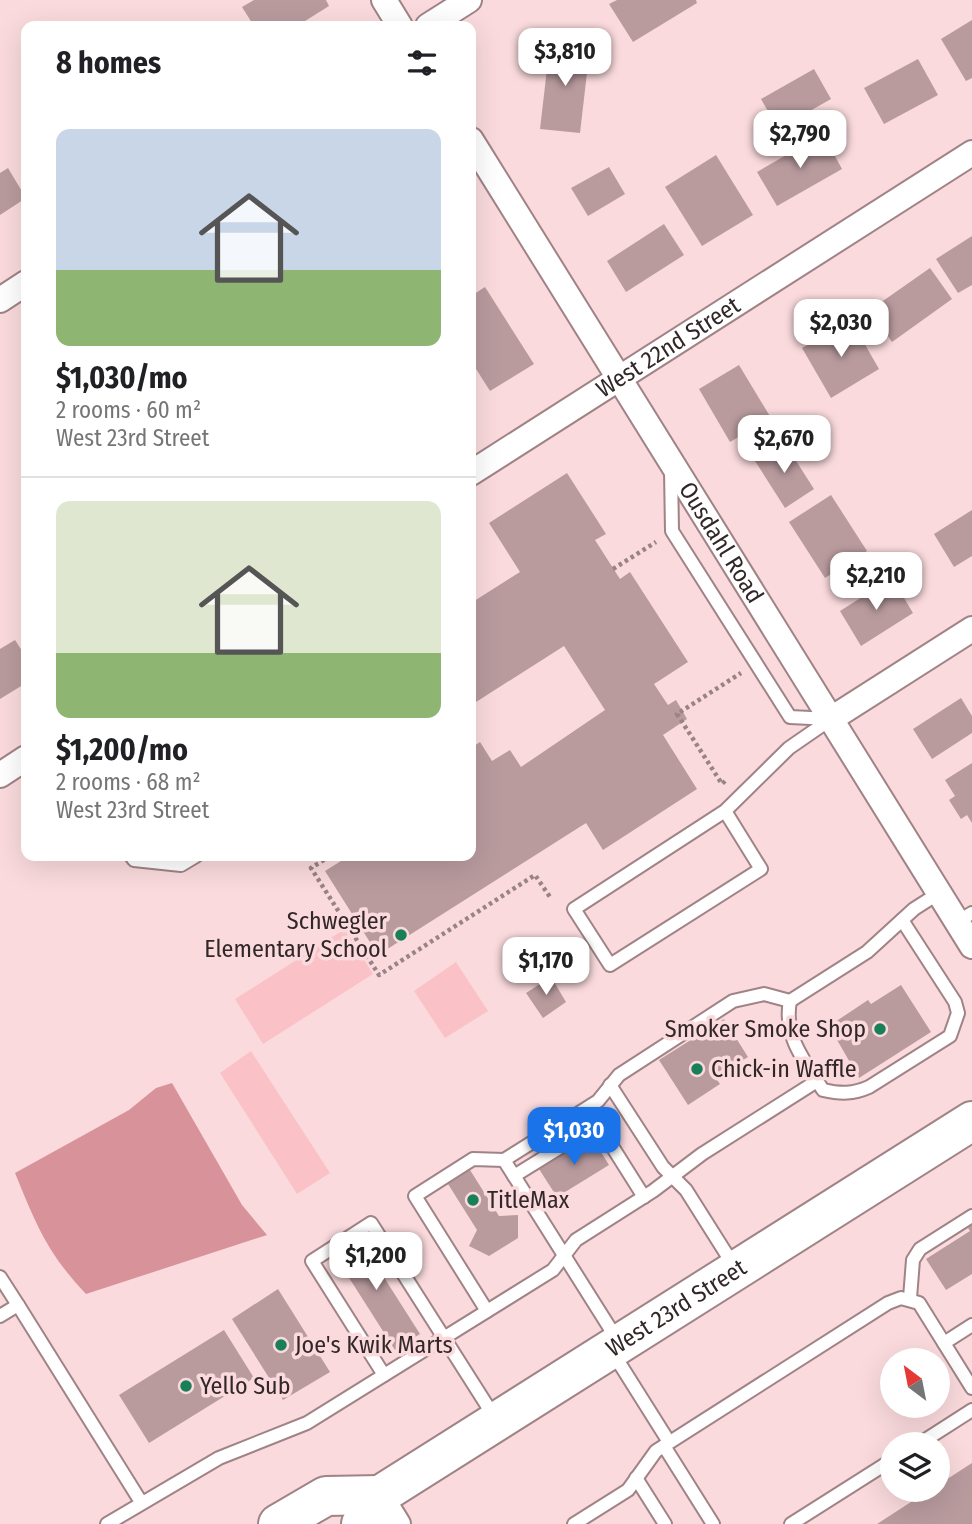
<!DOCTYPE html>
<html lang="en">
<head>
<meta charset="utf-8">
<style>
  :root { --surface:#fff; --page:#f2f2f2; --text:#202124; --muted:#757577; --line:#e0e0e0; --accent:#1a73e8 }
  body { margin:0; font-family:"Fira Sans Condensed",sans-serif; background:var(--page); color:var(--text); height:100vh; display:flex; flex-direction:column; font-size:26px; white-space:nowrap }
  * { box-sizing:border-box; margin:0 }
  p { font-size:23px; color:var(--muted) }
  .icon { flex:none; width:38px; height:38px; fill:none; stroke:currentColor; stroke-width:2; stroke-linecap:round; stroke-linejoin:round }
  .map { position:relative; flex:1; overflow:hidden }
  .details { position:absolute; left:21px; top:21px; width:455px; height:840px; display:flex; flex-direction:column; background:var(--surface); border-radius:14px; box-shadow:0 7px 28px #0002 }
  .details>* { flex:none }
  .needle { width:46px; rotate:328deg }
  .fabs { position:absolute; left:880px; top:1348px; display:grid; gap:14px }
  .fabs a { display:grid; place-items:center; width:70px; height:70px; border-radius:50%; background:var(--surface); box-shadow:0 7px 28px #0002; font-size:35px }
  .price { position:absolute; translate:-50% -60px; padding:0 16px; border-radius:14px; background:#fff; color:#222; font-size:23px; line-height:46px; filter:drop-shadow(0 2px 4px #0008) }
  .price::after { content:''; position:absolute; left:50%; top:42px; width:21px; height:16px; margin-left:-10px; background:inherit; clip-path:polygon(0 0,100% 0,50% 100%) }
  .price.selected { background:var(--accent); color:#fff }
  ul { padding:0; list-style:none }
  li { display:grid; align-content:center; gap:14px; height:371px; padding:0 35px }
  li+li { border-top:2px solid var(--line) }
  li span { display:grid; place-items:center; height:217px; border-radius:14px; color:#555 }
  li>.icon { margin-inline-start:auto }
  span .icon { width:126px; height:126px; fill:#fffc; stroke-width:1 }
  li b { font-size:30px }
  h2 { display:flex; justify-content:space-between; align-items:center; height:84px; padding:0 35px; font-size:30px }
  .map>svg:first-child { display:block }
  .green { fill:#fac2c7 }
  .water { fill:#d8939a }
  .building { fill:#b99b9e }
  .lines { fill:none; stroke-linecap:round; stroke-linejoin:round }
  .service-casing { stroke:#a08386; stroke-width:16 }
  .minor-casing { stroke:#a08386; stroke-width:28 }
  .primary-casing { stroke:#a08386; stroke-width:42 }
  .path { stroke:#998385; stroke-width:4.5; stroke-dasharray:3.5 3.5; stroke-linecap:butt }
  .service { stroke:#fff; stroke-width:12 }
  .minor { stroke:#fff; stroke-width:24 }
  .primary { stroke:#fff; stroke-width:38 }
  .poi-dot { fill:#197f59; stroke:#fadadd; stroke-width:2.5 }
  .labels { text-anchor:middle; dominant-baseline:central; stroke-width:7; stroke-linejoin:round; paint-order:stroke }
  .street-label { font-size:24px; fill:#322728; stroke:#fadadd }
  .poi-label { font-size:24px; fill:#322728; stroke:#fadadd; text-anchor:start }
</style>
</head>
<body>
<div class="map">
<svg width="972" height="1524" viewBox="0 0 972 1524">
  <rect width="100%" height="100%" fill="#fadadd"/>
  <g class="green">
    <polygon points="345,929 373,974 263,1044 235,999"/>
    <polygon points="456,962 488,1011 445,1038 414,991"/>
    <polygon points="251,1051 330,1173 297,1194 220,1073"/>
  </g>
  <path class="water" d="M172,1083L242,1205L267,1235L86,1294C47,1253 36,1224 15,1173L129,1110L156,1088Z"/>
  <g class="building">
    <polygon points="254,0 326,0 329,6 297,26 254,26 242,7"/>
    <polygon points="617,0 696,0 697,3 633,42 609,4"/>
    <polygon points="972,20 972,78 966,81 941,39"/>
    <polygon points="550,43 590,47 580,133 540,129"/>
    <polygon points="918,59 938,95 884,124 864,88"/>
    <polygon points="814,69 831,99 778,129 761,99"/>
    <polygon points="823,134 842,169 777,206 757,172"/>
    <polygon points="716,155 753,215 702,246 665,187"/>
    <polygon points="609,167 625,194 588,216 571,188"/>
    <polygon points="8,168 26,198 0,215 0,173"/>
    <polygon points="664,224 684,255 626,292 607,261"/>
    <polygon points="972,236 972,285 958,293 936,259"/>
    <polygon points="930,268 952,299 892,342 870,310"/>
    <polygon points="485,287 534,364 490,391 471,361 471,296"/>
    <polygon points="851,320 879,369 831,398 802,348"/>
    <polygon points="739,365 771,418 730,442 699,389"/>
    <polygon points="784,442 814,489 785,508 755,461"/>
    <polygon points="567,473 606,534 595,540 620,579 630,572 688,662 654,684 668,705 676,700 687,719 663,735 697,789 603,850 586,823 378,955 325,871 349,856 471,856 471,748 480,742 492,761 510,750 521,767 605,710 564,646 476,702 471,703 471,603 520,572 489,523"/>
    <polygon points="831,495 867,551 825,578 789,522"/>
    <polygon points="972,510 972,556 954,567 934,534"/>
    <polygon points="892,578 913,613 861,646 840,611"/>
    <polygon points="15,640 26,657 26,683 0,699 0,649"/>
    <polygon points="961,698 972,716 972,733 932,759 913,729"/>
    <polygon points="972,763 972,823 967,815 961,819 949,800 955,796 945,780"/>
    <polygon points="551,977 566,1002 543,1018 526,993"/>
    <polygon points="901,985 931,1032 859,1078 829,1026 868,1000 871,1004"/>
    <polygon points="724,1019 748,1057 715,1077 720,1084 688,1105 659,1060"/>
    <polygon points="591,1136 609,1165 557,1197 539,1169"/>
    <polygon points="470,1170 499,1216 518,1215 518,1238 489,1256 469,1246 477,1230 448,1184"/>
    <polygon points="972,1225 972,1274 946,1290 926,1259 970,1231 968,1228"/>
    <polygon points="357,1235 420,1334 395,1350 332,1251"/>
    <polygon points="278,1289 330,1372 283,1400 232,1319"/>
    <polygon points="224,1330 254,1378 149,1443 119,1395"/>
    <polygon points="972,1463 972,1524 877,1524 931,1489 938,1489 938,1485"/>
  </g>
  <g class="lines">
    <g class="service-casing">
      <g id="service">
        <polyline points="671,470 672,531 790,717 831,719"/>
        <polyline points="725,811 761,869 610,965 574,909 725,811 789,748 831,719"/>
        <polyline points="131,856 134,860 181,865 196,856"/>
        <polyline points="957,922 972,913"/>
        <path d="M790,1001C783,1036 805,1062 823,1090C841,1094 853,1094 869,1087L950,1036L958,1013L955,1002L902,920"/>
        <polyline points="610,1085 663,1167 686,1190 734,1266"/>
        <polyline points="504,1160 618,1341"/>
        <polyline points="514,1176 598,1124 644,1197"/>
        <polyline points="0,1277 18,1305"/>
        <polyline points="910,1298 913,1260 920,1249 972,1216"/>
        <polyline points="487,1311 415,1196 473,1159 504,1160 598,1101 619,1075 733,1001 764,994 790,1001 867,952 914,909 939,893"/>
        <polyline points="0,1316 18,1305 141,1502"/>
        <polyline points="944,1343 972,1325"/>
        <polyline points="613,1353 669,1442"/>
        <polyline points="384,1375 312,1261 371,1223 495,1418"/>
        <polyline points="919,1444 972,1410"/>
        <polyline points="664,1446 713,1524"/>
        <polyline points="636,1478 665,1524"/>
        <polyline points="107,1524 219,1458 307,1423 553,1270 576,1240 653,1191 702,1154 817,1081"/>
        <polyline points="574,1524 628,1490 656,1451 888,1303 901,1298 919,1303 972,1388"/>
        <polyline points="791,1524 892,1460"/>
      </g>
    </g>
    <g class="minor-casing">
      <g id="minor">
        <polyline points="384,0 400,26"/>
        <polyline points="428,26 469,0"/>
        <path id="s1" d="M471,140L972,946"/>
        <polyline points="0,300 26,283"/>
        <path id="s2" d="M471,473L972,153"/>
        <polyline points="831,719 972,629"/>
        <polyline points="0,775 26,758"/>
        <polyline points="380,1495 398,1524"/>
      </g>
    </g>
    <g class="primary-casing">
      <g id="primary">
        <polyline points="278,1524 326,1496 380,1495"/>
        <path id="s3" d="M361,1524L380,1495L972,1121"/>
      </g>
    </g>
    <g class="path">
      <polyline points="613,569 656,542"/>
      <polyline points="725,781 722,784 677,714 741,673"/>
      <polyline points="330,856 311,868 379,975 535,875 550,897"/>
    </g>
    <use href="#service" class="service"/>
    <use href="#minor" class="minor"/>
    <use href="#primary" class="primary"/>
  </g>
  <g class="poi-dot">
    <circle cx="401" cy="935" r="7"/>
    <circle cx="880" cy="1029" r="7"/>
    <circle cx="697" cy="1069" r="7"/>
    <circle cx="473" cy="1200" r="7"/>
    <circle cx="281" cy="1345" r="7"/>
    <circle cx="186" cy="1386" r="7"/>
  </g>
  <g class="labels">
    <g class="street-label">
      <text stroke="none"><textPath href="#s2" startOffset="234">West 22nd Street</textPath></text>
      <text stroke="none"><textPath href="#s1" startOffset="474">Ousdahl Road</textPath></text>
      <text stroke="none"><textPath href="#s3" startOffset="385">West 23rd Street</textPath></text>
    </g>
    <g class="poi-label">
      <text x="387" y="921" text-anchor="end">Schwegler<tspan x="387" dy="28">Elementary School</tspan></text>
      <text x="866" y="1029" text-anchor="end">Smoker Smoke Shop</text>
      <text x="711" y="1069">Chick-in Waffle</text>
      <text x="487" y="1200">TitleMax</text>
      <text x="295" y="1345">Joe's Kwik Marts</text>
      <text x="200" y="1386">Yello Sub</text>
    </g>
  </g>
</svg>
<div class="fabs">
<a><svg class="needle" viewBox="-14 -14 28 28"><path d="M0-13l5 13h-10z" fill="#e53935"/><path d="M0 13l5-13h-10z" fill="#757577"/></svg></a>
<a><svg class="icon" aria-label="layers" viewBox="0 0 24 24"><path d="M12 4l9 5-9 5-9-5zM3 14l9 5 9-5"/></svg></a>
</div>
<b class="price" style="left:565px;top:88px">$3,810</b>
<b class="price" style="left:800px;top:170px">$2,790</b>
<b class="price" style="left:841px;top:359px">$2,030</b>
<b class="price" style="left:784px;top:475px">$2,670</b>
<b class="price" style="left:876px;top:612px">$2,210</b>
<b class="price" style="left:546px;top:997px">$1,170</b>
<b class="price selected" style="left:574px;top:1167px">$1,030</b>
<b class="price" style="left:376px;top:1292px">$1,200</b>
<section class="details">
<h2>8 homes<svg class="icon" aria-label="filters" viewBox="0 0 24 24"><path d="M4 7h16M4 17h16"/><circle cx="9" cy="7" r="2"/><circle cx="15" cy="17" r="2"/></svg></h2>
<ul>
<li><span style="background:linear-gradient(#c9d6e8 65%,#8fb573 0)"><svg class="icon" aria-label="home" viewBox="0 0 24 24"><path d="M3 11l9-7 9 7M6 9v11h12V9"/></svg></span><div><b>$1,030/mo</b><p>2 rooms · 60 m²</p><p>West 23rd Street</p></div></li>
<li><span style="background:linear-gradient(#dfe7d0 70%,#8fb573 0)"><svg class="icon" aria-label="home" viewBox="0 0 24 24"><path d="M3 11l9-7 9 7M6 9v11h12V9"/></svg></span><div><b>$1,200/mo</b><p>2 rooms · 68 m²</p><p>West 23rd Street</p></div></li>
</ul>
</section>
</div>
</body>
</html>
